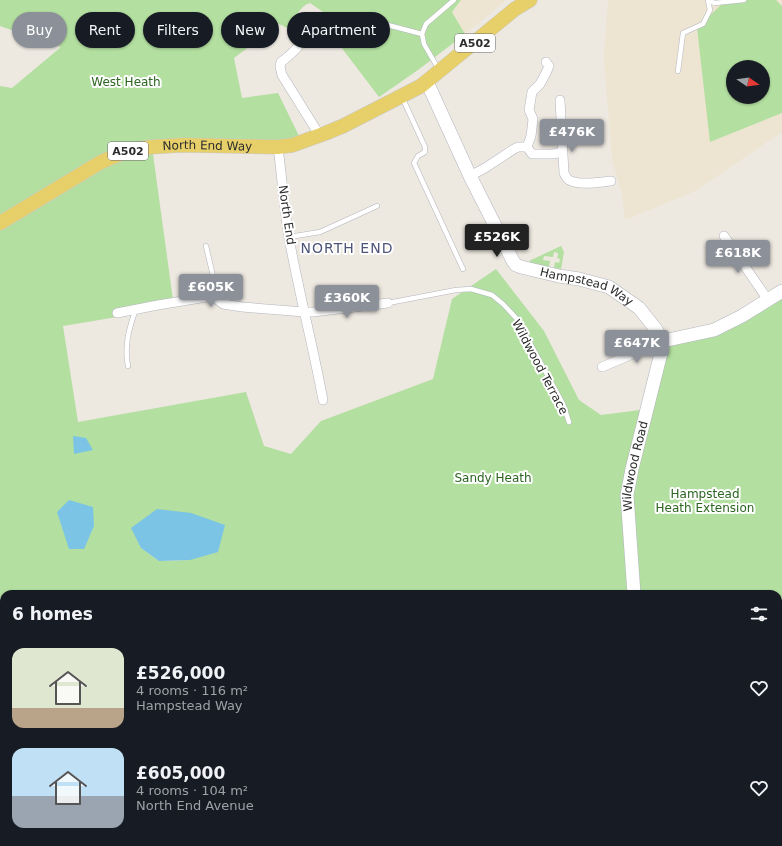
<!DOCTYPE html>
<html lang="en">
<head>
<meta charset="utf-8">
<style>
  :root { --surface:#171b24; --page:#242831; --text:#f1f3f6; --muted:#9ea1a6; --accent:#8c9099 }
  body { margin:0; font-family:"DejaVu Sans",sans-serif; background:var(--page); color:var(--text); height:100vh; display:flex; flex-direction:column; font-size:15px; white-space:nowrap }
  * { box-sizing:border-box; margin:0 }
  p { font-size:13px; color:var(--muted) }
  .icon { flex:none; width:22px; height:22px; fill:none; stroke:currentColor; stroke-width:2; stroke-linecap:round; stroke-linejoin:round }
  .map { position:relative; flex:1; overflow:hidden }
  .panel { position:absolute; left:0px; top:590px; width:782px; height:256px; display:flex; flex-direction:column; background:var(--surface); border-radius:12px 12px 0 0; box-shadow:0 1px 3px #0004 }
  .panel>* { flex:none }
  .hud { position:absolute; left:12px; top:12px; width:400px; height:36px; display:flex; gap:8px }
  .needle { width:26px; rotate:103deg }
  .tools { position:absolute; left:726px; top:60px; display:grid; gap:8px }
  .tools a { display:grid; place-items:center; width:44px; height:44px; border-radius:50%; background:var(--surface); box-shadow:0 1px 3px #0004; font-size:20px }
  .price { position:absolute; translate:-50% -34px; padding:0 9px; border-radius:4px; background:var(--accent); color:#fff; font-size:13px; line-height:26px; filter:drop-shadow(0 1px 2px #0008) }
  .price::after { content:''; position:absolute; left:50%; top:24px; width:12px; height:9px; margin-left:-6px; background:inherit; clip-path:polygon(0 0,100% 0,50% 100%) }
  .price.on { background:#222; color:#fff }
  ul { padding:0; list-style:none }
  li { display:flex; align-items:center; gap:12px; height:100px; padding:0 12px }
  li span { display:grid; place-items:center; flex:none; width:112px; height:80px; border-radius:12px; color:#555 }
  li>.icon { margin-inline-start:auto }
  span .icon { width:48px; height:48px; fill:#fffc; stroke-width:1 }
  li b { font-size:17px }
  h2 { display:flex; justify-content:space-between; align-items:center; height:48px; padding:0 12px; font-size:17px }
  .tag { padding:0 14px; border-radius:18px; background:var(--surface); box-shadow:0 1px 3px #0004; font-size:14px; line-height:36px }
  .tag.on { background:var(--accent); color:#fff }
  .map>svg:first-child { display:block }
  .education { fill:#ede5d1; fill-rule:evenodd }
  .green { fill:#b3dfa0; fill-rule:evenodd }
  .water { fill:#7bc4e6 }
  .lines { fill:none; stroke-linecap:round; stroke-linejoin:round }
  .stream { stroke:#7bc4e6; stroke-width:3 }
  .lane-casing { stroke:#b3b5be; stroke-width:5.5 }
  .street-casing { stroke:#b3b5be; stroke-width:10 }
  .secondary-casing { stroke:#b3b5be; stroke-width:14 }
  .primary-casing { stroke:#c8c8c8; stroke-width:15 }
  .lane { stroke:#fff; stroke-width:4.5 }
  .street { stroke:#fff; stroke-width:9 }
  .secondary { stroke:#fff; stroke-width:13 }
  .primary { stroke:#e7d06a; stroke-width:14 }
  .labels { text-anchor:middle; dominant-baseline:central; stroke-width:4; stroke-linejoin:round; paint-order:stroke }
  .shield { fill:#fff; stroke:#6b6b6b; stroke-width:1 }
  .shield-label { font-size:11px; font-weight:bold; fill:#2c2c2c }
  .park-label { font-size:12px; fill:#2b6520; stroke:#fff }
  .street-label { font-size:12px; fill:#2c2c2c; stroke:#fff }
  .quarter-label { font-size:14px; letter-spacing:1px; fill:#4f557a; stroke:#fff }
</style>
</head>
<body>
<div class="map">
<svg width="782" height="846" viewBox="0 0 782 846">
  <rect width="100%" height="100%" fill="#ede8e0"/>
  <g class="education">
    <polygon points="461,0 506,0 465,34 452,12"/>
    <path d="M608,0H782V132L695,191L625,220L622,194L612,159L604,58ZM733,67H763V97H733Z"/>
  </g>
  <g class="green">
    <path d="M0,0H461L452,12L465,34L418,70L379,97L338,43L329,16L310,3C299,6 295,19 289,29L279,24L234,58L242,98L278,93L302,142L152,147L173,300L117,317L63,326L78,422L246,392L264,446L291,454L321,421L433,379L452,299L496,269L544,331L579,400L601,415L648,409L663,341L714,330L782,290V666L778,670V594H4V734L0,731V86L12,88L61,47L0,26ZM141,548L190,560L159,561Z"/>
    <path d="M726,0H776L782,6V113L710,142L697,28ZM733,67H763V97H733Z"/>
    <polygon points="561,246 564,252 561,269 554,268 555,262 559,263 560,259 557,258 558,255 558,253 554,252 553,257 544,256 543,260 550,261 549,267 533,264 529,261"/>
    <polygon points="0,754 4,757 4,842 21,842 11,846 0,846"/>
    <polygon points="63,842 110,842 115,846 74,846"/>
    <polygon points="142,842 638,842 635,846 147,846"/>
  </g>
  <g class="water">
    <polygon points="73,436 86,438 93,450 74,454"/>
    <polygon points="69,500 93,507 94,526 84,549 69,549 57,512"/>
    <polygon points="157,509 191,513 225,525 218,552 190,560 159,561 141,548 131,528"/>
  </g>
  <g class="lines">
    <polyline class="stream" points="778,610 782,606"/>
    <g class="lane-casing">
      <g id="lane">
        <polyline points="709,1 715,3 744,0"/>
        <polyline points="380,23 422,34"/>
        <polyline points="439,70 424,44 422,34 426,24 454,0"/>
        <polyline points="678,71 683,33 703,24 710,10 708,0"/>
        <polyline points="402,97 425,147 425,152 418,156 414,163 463,269"/>
        <polyline points="289,237 320,232 377,206"/>
        <polyline points="206,246 213,276 221,300"/>
        <polyline points="388,303 456,290 471,289 492,295 503,304 517,319 563,404 569,422"/>
        <path d="M128,366C124,346 129,328 136,309"/>
      </g>
    </g>
    <g class="street-casing">
      <g id="street">
        <path d="M311,27C302,43 296,51 281,62L280,67L282,75L320,136"/>
        <path d="M560,100L564,173C565,175 567,179 569,180C579,186 600,182 611,181"/>
        <path d="M278,147C282,177 284,208 289,238C299,293 313,346 323,400"/>
        <polyline points="527,147 532,154 553,154 562,152"/>
        <polyline points="470,176 485,168 514,149 518,147 527,147 531,136 532,128 533,119 529,110 532,92 540,84 546,73 549,66 546,62"/>
        <polyline points="724,236 768,300"/>
        <polyline points="117,313 158,305 213,296 223,304 242,307 304,312 313,312 388,303"/>
        <polyline points="602,367 663,341"/>
        <polyline points="778,792 782,796"/>
      </g>
    </g>
    <g class="secondary-casing">
      <g id="secondary">
        <path id="s1" d="M427,82L470,176L513,261L516,265L521,267L559,276L579,279L609,287L639,308L655,328L663,341"/>
        <polyline points="663,341 714,330 742,316 782,291"/>
        <path id="s2" d="M634,594L627,495L632,469L662,349L663,341"/>
        <polyline points="778,681 782,678"/>
        <polyline points="0,741 4,744"/>
        <polyline points="127,842 132,846"/>
      </g>
    </g>
    <g class="primary-casing">
      <g id="primary">
        <path id="s3" d="M0,223L101,162L127,151L151,147L183,145L278,147L293,145L326,133L343,126L421,86L515,9L530,0"/>
      </g>
    </g>
    <use href="#lane" class="lane"/>
    <use href="#street" class="street"/>
    <use href="#secondary" class="secondary"/>
    <use href="#primary" class="primary"/>
  </g>
  <g class="labels">
    <g class="shield">
      <rect x="455" y="34" width="40" height="18" rx="3"/>
      <rect x="108" y="142" width="40" height="18" rx="3"/>
    </g>
    <g class="shield-label">
      <text x="475" y="43">A502</text>
      <text x="128" y="151">A502</text>
    </g>
    <g class="park-label">
      <text x="126" y="82">West Heath</text>
      <text x="493" y="478">Sandy Heath</text>
      <text x="705" y="494">Hampstead<tspan x="705" dy="14">Heath Extension</tspan></text>
    </g>
    <g class="street-label">
      <text stroke="none"><textPath href="#s3" startOffset="227">North End Way</textPath></text>
      <text transform="translate(287 215) rotate(82)">North End</text>
      <text stroke="none"><textPath href="#s1" startOffset="278">Hampstead Way</textPath></text>
      <text transform="translate(540 367) rotate(62)">Wildwood Terrace</text>
      <text stroke="none"><textPath href="#s2" startOffset="129">Wildwood Road</textPath></text>
    </g>
    <g class="quarter-label">
      <text x="347" y="248">NORTH END</text>
    </g>
  </g>
</svg>
<div class="tools">
<a><svg class="needle" viewBox="-14 -14 28 28"><path d="M0-13l5 13h-10z" fill="#e53935"/><path d="M0 13l5-13h-10z" fill="#9ea1a6"/></svg></a>
</div>
<b class="price" style="left:572px;top:153px">£476K</b>
<b class="price on" style="left:497px;top:258px">£526K</b>
<b class="price" style="left:738px;top:274px">£618K</b>
<b class="price" style="left:211px;top:308px">£605K</b>
<b class="price" style="left:347px;top:319px">£360K</b>
<b class="price" style="left:637px;top:364px">£647K</b>
<div class="hud">
<a class="tag on">Buy</a>
<a class="tag">Rent</a>
<a class="tag">Filters</a>
<a class="tag">New</a>
<a class="tag">Apartment</a>
</div>
<section class="panel">
<h2>6 homes<svg class="icon" aria-label="filters" viewBox="0 0 24 24"><path d="M4 7h16M4 17h16"/><circle cx="9" cy="7" r="2"/><circle cx="15" cy="17" r="2"/></svg></h2>
<ul>
<li><span style="background:linear-gradient(#dfe7d0 75%,#b9a48a 0)"><svg class="icon" aria-label="home" viewBox="0 0 24 24"><path d="M3 11l9-7 9 7M6 9v11h12V9"/></svg></span><div><b>£526,000</b><p>4 rooms · 116 m²</p><p>Hampstead Way</p></div><svg class="icon" aria-label="heart" viewBox="0 0 24 24"><path d="M12 20l-8-8c-3-5 5-10 8-4 3-6 11-1 8 4z"/></svg></li>
<li><span style="background:linear-gradient(#bfe0f5 60%,#9aa5b1 0)"><svg class="icon" aria-label="home" viewBox="0 0 24 24"><path d="M3 11l9-7 9 7M6 9v11h12V9"/></svg></span><div><b>£605,000</b><p>4 rooms · 104 m²</p><p>North End Avenue</p></div><svg class="icon" aria-label="heart" viewBox="0 0 24 24"><path d="M12 20l-8-8c-3-5 5-10 8-4 3-6 11-1 8 4z"/></svg></li>
</ul>
</section>
</div>
</body>
</html>
